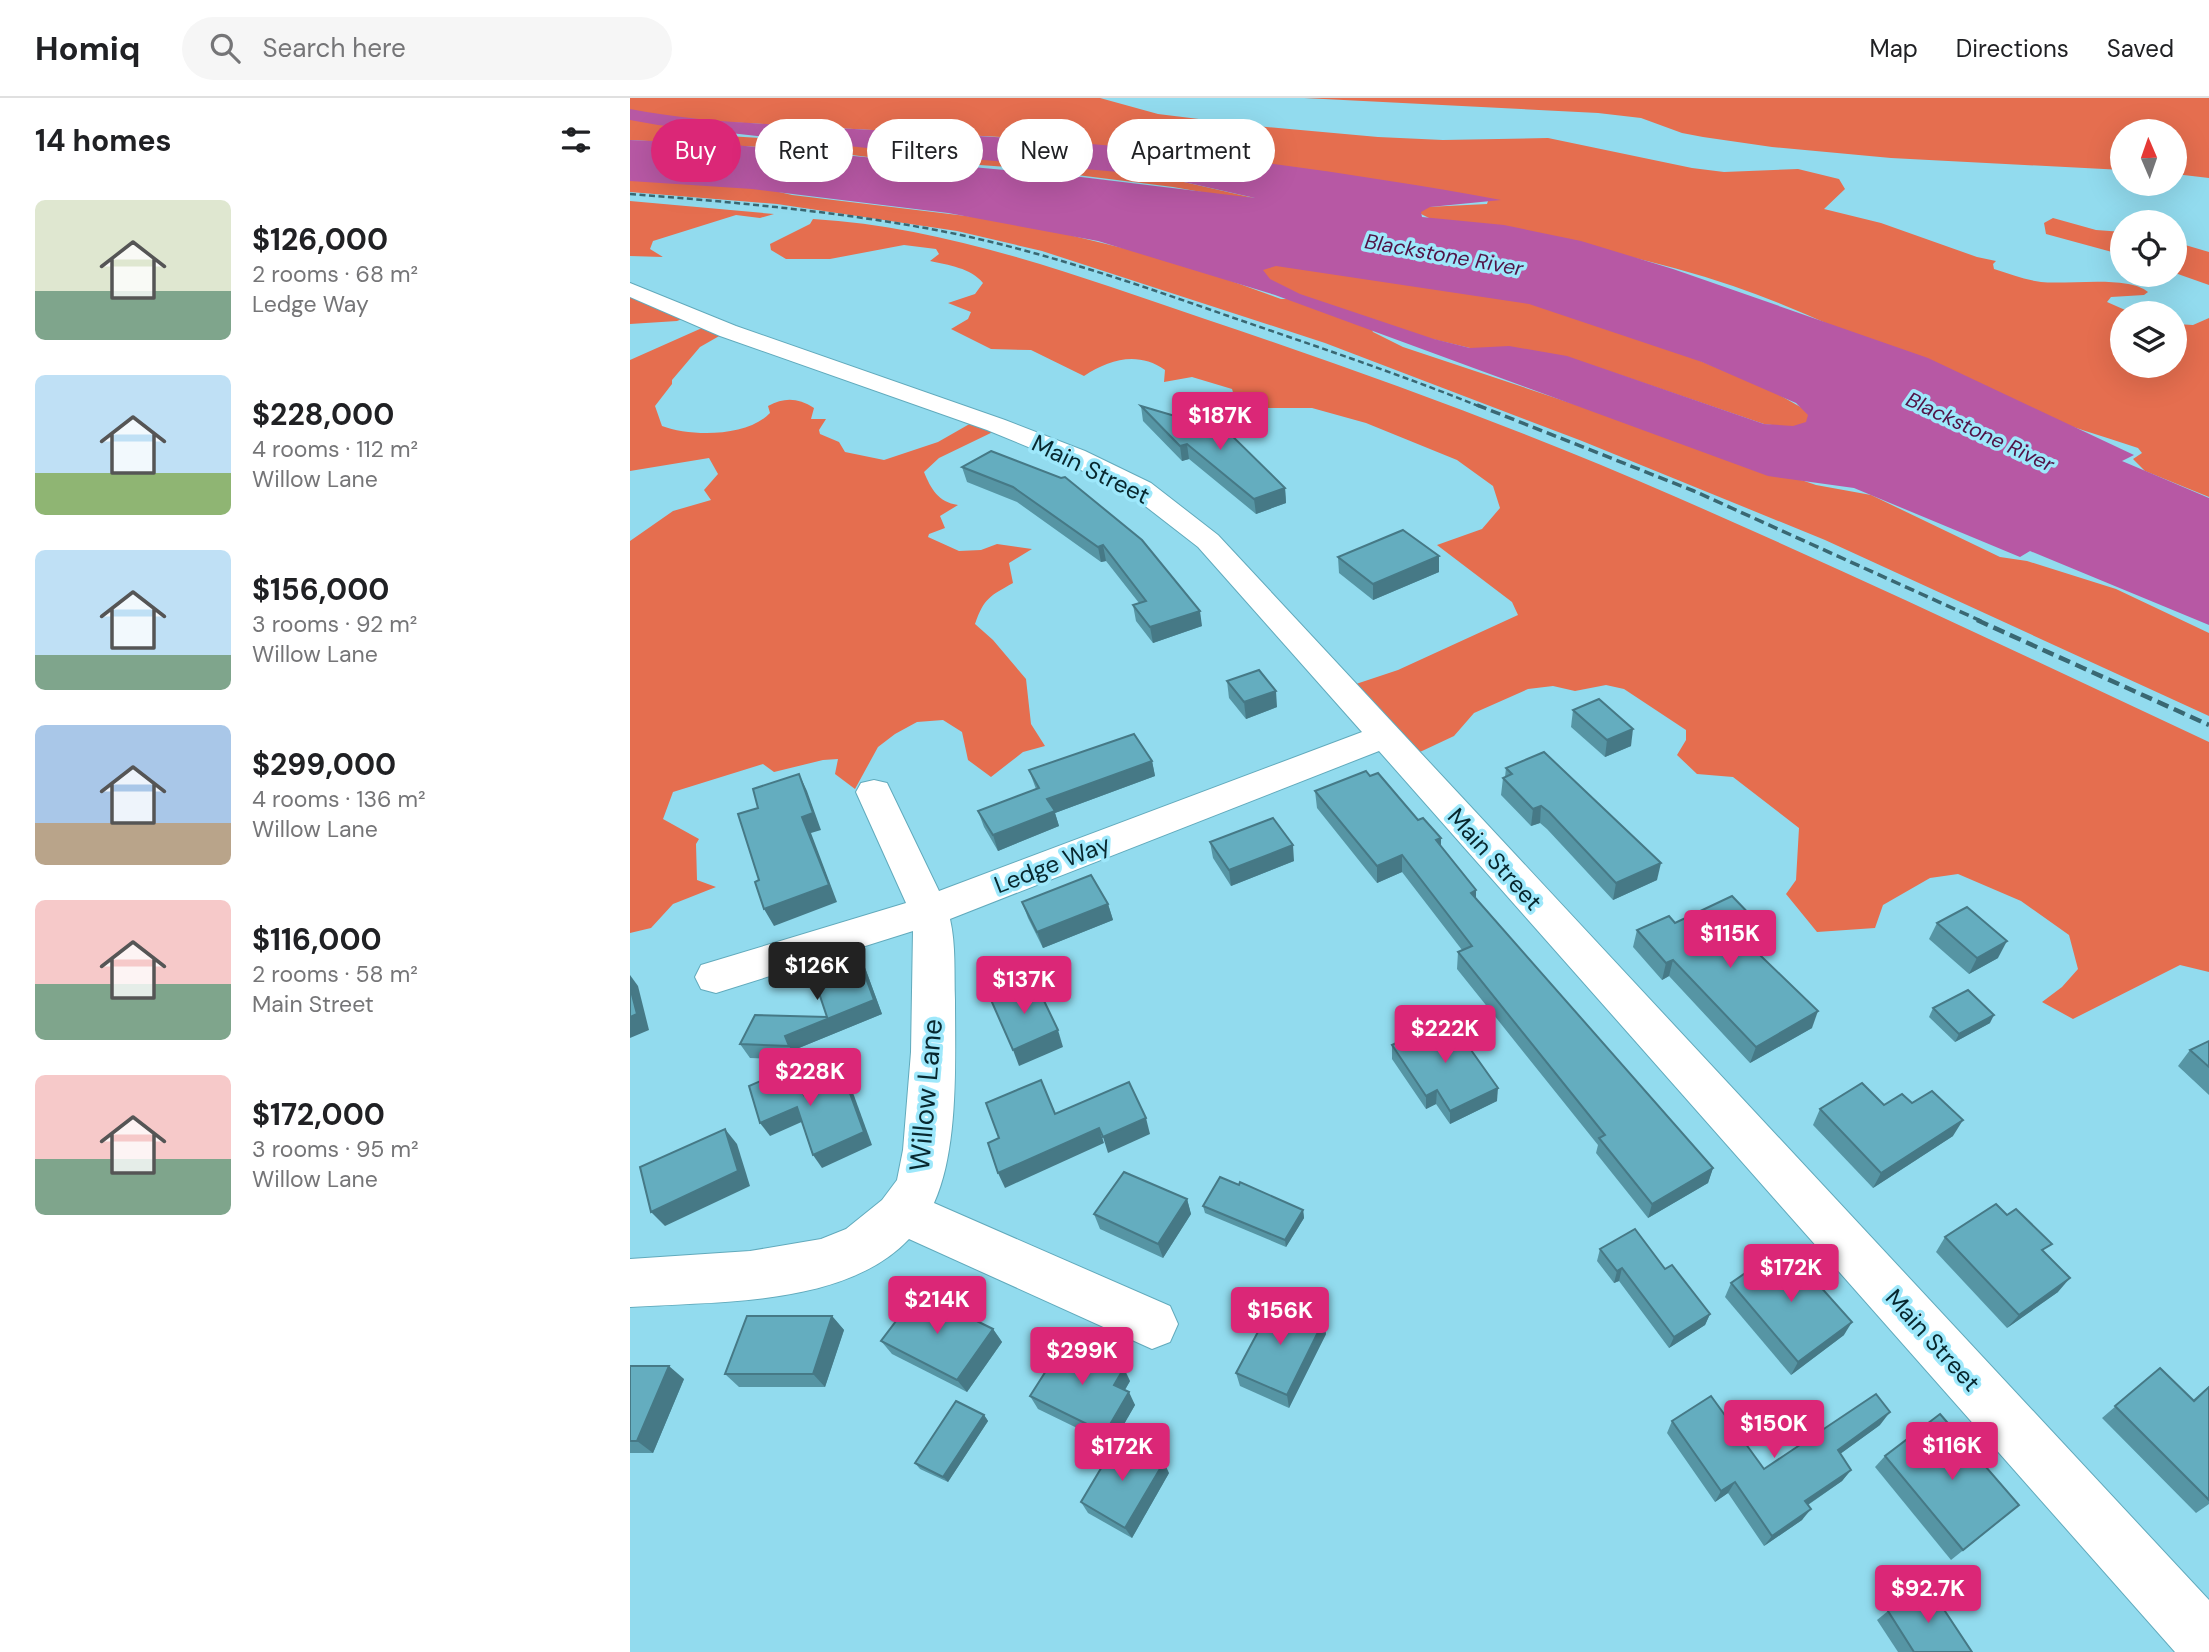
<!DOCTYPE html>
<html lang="en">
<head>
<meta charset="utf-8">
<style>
  :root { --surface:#fff; --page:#f6f6f6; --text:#202124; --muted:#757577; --line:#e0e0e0; --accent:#db2777 }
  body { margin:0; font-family:"DM Sans",sans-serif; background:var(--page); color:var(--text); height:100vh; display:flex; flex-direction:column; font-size:26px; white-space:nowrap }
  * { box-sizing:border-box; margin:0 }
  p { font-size:23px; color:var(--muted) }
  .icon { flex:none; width:38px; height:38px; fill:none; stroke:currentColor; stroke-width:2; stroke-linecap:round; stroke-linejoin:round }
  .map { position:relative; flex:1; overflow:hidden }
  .sheet { display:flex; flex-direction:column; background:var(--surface); width:630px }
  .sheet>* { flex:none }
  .guide { position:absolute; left:21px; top:21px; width:665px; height:63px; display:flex; gap:14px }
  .needle { width:46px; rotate:358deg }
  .tools { position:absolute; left:1480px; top:21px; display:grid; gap:14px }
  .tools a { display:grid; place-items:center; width:77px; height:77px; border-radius:50%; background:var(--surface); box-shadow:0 7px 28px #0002; font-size:35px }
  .price { position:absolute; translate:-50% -60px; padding:0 16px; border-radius:7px; background:var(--accent); color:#fff; font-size:23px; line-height:46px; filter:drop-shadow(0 2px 4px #0008) }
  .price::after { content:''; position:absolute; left:50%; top:42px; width:21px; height:16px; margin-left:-10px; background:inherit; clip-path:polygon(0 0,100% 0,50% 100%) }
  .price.active { background:#222; color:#fff }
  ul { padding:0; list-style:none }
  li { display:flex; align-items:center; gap:21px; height:175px; padding:0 35px }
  li span { display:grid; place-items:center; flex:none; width:196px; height:140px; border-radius:10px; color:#555 }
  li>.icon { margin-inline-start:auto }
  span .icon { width:84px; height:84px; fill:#fffc; stroke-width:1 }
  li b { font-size:30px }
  h2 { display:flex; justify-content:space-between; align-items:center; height:84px; padding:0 35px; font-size:30px }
  .pill { padding:0 24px; border-radius:32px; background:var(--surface); box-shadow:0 7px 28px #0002; font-size:24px; line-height:63px }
  .pill.active { background:var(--accent); color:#fff }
  header { display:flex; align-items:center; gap:42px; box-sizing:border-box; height:98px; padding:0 35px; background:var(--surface); border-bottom:2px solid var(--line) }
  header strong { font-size:33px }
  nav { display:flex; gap:38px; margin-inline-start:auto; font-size:24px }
  .search { width:490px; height:63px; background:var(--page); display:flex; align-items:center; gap:18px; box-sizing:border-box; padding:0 24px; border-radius:38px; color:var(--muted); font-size:26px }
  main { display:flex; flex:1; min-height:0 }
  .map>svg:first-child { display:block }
  .forest { fill:#e56e4f }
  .water { fill:#b758a4; fill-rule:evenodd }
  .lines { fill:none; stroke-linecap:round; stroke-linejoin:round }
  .minor-casing { stroke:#61aabc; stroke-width:2 }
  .minor { fill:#fff; fill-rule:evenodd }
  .rail-far2 { stroke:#396873; stroke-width:2.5; stroke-dasharray:6 3.5; stroke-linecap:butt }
  .rail-far1 { stroke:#396873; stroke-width:3.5; stroke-dasharray:10 5; stroke-linecap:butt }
  .rail { stroke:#396873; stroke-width:4.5; stroke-dasharray:12 6; stroke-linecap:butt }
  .wall { fill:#5695a4 }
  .shaded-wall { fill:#467986 }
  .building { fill:#64adbf; stroke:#467986; stroke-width:2 }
  .labels { text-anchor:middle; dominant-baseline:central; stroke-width:7; stroke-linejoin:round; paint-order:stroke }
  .far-water-label { font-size:21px; font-style:italic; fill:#511346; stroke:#9ee8fb }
  .street-label { font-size:24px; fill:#08282f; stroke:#9ee8fb }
  .near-street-label { font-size:28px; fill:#08282f; stroke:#9ee8fb }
</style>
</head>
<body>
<header>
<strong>Homiq</strong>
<div class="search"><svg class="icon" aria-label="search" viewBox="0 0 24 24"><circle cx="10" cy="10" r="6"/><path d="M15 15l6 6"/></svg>Search here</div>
<nav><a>Map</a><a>Directions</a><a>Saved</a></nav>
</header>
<main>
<section class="sheet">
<h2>14 homes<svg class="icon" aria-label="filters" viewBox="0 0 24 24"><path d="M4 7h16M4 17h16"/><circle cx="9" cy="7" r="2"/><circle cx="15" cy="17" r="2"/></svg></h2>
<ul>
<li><span style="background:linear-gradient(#dfe7d0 65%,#7fa58c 0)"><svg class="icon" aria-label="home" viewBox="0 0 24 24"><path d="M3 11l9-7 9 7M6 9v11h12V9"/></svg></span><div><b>$126,000</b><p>2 rooms · 68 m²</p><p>Ledge Way</p></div></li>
<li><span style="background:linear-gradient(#bfe0f5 70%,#8fb573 0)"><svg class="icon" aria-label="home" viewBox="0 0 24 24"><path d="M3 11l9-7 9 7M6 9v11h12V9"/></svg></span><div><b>$228,000</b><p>4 rooms · 112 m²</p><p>Willow Lane</p></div></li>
<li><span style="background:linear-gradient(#bfe0f5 75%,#7fa58c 0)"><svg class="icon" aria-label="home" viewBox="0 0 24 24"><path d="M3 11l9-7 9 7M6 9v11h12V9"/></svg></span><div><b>$156,000</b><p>3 rooms · 92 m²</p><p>Willow Lane</p></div></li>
<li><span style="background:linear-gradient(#a9c7e8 70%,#b9a48a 0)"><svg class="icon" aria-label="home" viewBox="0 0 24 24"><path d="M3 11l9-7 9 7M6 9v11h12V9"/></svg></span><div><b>$299,000</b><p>4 rooms · 136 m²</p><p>Willow Lane</p></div></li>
<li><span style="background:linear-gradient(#f6c9c9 60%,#7fa58c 0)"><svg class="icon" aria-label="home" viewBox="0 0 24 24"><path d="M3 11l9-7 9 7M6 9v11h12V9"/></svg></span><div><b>$116,000</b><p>2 rooms · 58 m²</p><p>Main Street</p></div></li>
<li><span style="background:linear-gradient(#f6c9c9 60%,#7fa58c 0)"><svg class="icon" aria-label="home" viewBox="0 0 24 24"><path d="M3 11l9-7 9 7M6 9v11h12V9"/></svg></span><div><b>$172,000</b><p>3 rooms · 95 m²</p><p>Willow Lane</p></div></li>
</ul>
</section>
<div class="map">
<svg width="1579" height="1554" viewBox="0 0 1579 1554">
  <rect width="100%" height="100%" fill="#92dbee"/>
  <g class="forest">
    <path d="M0,0H470L528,16L626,28L748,39L813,42L918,40L1062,70L1094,74L1168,71L1209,81L1215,91L1194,111L1251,125L1347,159L1366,163L1363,166L1364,171C1380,176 1395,182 1411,184C1438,187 1498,177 1518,194L1514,197L1481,199L1477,204L1502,215H1493V268H1545V226L1563,227L1579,220V399L1515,373L1503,361L1512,355L1508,350C1462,335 1416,321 1372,304C1281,267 1196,220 1103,188C1005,155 905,138 803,122L787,114L797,109L857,106L858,103L371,39L95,24H68L43,31L66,36L195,44L510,74L624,100L600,99L543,89L391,70L238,59L182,52L0,42Z"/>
    <polygon points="674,0 1579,0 1579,80 1545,76 1545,33 1493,33 1493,72 1261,60 1142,49 1073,39 1052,35 1011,20 968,15"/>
    <polygon points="0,79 124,88 162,97 386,124 546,163 651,201 667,201 608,164 642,163 894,202 1045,252 1146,295 1174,311 1189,324 1182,332 1134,326 949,263 840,250 739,226 743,234 773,249 1186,387 1241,397 1370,459 1397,463 1486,491 1579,535 1579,618 1195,442 952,343 695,245 412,153 327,133 147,106 0,94"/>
    <polygon points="0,103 144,116 130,120 106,117 23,143 20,151 33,159 0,158"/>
    <polygon points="1423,120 1466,132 1493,134 1493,157 1416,136 1414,125"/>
    <path d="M183,121C318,129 448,178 575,221C734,274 893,332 1046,399C1225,477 1402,561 1579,644V874L1550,867L1443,921L1412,904L1432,889L1448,871L1439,837L1391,803L1328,776L1300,780L1253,807L1245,830L1187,834L1156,796L1166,782L1169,730L1103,679L1067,676L1047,657L1056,642V632L994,591L976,587L945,593L923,588L898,591L844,615L824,638L775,661L708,592L768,572L888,517L882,504L807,447L852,431L870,410L863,388L827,362L736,325L682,310H601L598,309L605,301L602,291L562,279L534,284L535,272C508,253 480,261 454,278L401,252L361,251L321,231L338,221L341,214L318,205L345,196L353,185C341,170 318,167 300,163L309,156L306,151L274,147L200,161H156L141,152L140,146L180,126Z"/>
    <polygon points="1545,144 1579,154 1579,187 1545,175"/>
    <polygon points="0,191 62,217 47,223 0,226"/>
    <path d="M81,226L98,233L70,249L42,282V286L25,308L32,328C61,339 118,339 140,315L138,308C155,299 168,300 184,310L181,321H196L189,332L190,336L209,344L215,354L254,362L308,344L343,324L367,332L309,360L294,374C301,391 308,404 328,407L310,418L315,430L299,436L298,439L329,453L351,452L367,446L402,451L379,465L383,485C360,498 354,500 345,526L363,542L396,581L401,626L415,648L393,654L361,679L338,662L332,634L313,622L287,624L265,636L248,649L225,691L205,676L208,661L193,662L144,674L133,666L43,694L33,721L69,741L66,746L67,782L86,789L43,806L21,830L0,835V443L43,413L81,402L74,392L88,376L79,360L0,373V262Z"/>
  </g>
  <path class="water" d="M0,11C61,23 123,25 185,29C250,32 315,36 381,40C542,50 712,73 871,102L800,109L791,114L792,119L874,127L951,143L1043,171L1298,260L1504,357L1492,363L1579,400V527L1400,453L1390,459L1224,390L1138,378L645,197L468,143L318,115L122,91L0,83V42L94,46L451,79L625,100L523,77L319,59L28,27L0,22ZM646,168L899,206L1072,264L1166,305L1178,317L1176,324L1163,328L1134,326L937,258L879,248L840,250L804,241L670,196L640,181L633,172Z"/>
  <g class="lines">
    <g class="minor-casing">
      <path id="minor" d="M0,185L106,228L375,322L455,353L521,385L588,437L1579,1502V1554H1545L749,653L320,821C326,847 324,875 325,902C325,962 329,1050 304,1105L540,1208L548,1226L540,1244L522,1251L279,1141C215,1209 86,1203 0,1209V1161L120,1153L191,1141L216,1131L252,1102L267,1082L273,1052L281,954L283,833L86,895L71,891L65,879L71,867L276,805L226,694L231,685L244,682L257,685L309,793L732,634L568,449L501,397L437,365L357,332L90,238L0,199Z"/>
    </g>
    <use href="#minor" class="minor"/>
    <path class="rail-far2" d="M0,96C103,104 204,113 306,132C406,151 504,185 601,219C685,248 769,276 851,309"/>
    <polyline class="rail-far1" points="847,307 1064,393 1351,523"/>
    <polyline class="rail" points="1347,522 1579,627"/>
  </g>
  <g class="wall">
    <polygon points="511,308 655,390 656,405 626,416 559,361 552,363 513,323"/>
    <polygon points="361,353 572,528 523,545 506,523 503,507 509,505 476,463 471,464 387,404 337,384 332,369"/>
    <polygon points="809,458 809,474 743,502 709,475 708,459"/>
    <polygon points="597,583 647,609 616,621 599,600"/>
    <polygon points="943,612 1001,648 975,659 941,629"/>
    <polygon points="522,663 525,678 425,715 429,728 368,753 354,729 348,713 406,691 399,672"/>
    <polygon points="876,670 1027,782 983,802 917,731 910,725 901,728 871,697 873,680 875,679"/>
    <polygon points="740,678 811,749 846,792 846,801 1083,1070 1078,1085 1018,1120 966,1055 968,1047 827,871 828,854 832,852 772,774 747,785 687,710 685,693"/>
    <polygon points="580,744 664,763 601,788 583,760"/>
    <polygon points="392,804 478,806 483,822 413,850 398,820"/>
    <polygon points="1045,825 1121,839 1115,842 1182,930 1120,965 1039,878 1032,882 1003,849 1007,832"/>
    <polygon points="1307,825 1368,860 1339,876 1299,841"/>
    <polygon points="226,853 234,867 252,916 164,952 168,962 120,960 110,946 197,919"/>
    <polygon points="1303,910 1360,925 1325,944 1299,919"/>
    <polygon points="1579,943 1579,997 1548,968 1560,952"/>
    <polygon points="762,947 867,1003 820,1026 806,1006 796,1011 762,961"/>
    <polygon points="1282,1005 1323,1038 1243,1090 1183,1027 1190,1011"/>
    <polygon points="557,1101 561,1116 533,1160 470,1131 464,1116"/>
    <polygon points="573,1108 673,1112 674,1120 656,1149 575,1115"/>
    <polygon points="1315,1139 1415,1155 1428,1194 1377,1230 1306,1154"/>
    <polygon points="970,1151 1080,1216 1075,1227 1039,1250 989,1183 984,1185 967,1163"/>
    <polygon points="1101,1185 1214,1237 1161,1277 1095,1199"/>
    <polygon points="202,1218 214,1232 195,1289 109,1289 95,1276"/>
    <polygon points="363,1231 372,1244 337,1294 262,1256 251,1243"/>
    <polygon points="696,1236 659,1310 610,1288 606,1275"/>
    <polygon points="0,1268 54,1281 23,1355 0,1355"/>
    <polygon points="1530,1270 1563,1302 1579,1288 1579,1406 1566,1415 1472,1320"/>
    <polygon points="500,1283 495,1292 505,1307 482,1347 408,1311 400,1298"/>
    <polygon points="354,1317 358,1323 318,1384 290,1371 285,1365"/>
    <polygon points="1042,1323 1134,1371 1250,1327 1210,1356 1221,1372 1212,1383 1178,1407 1172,1422 1134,1448 1098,1395 1085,1404 1037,1335"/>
    <polygon points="1255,1358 1376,1418 1321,1462 1245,1369"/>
    <polygon points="539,1375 502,1440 458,1415 451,1404"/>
    <polygon points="1258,1513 1342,1554 1268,1554 1247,1522"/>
  </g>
  <g class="shaded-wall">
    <polygon points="557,346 559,361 552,363 550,348"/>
    <polygon points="655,390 656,405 626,416 624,401"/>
    <polygon points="473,447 476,463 471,464 468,449"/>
    <polygon points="809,458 809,474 743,502 743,486"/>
    <polygon points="570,513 572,528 523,545 520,529"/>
    <polygon points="646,593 647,609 616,621 614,604"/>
    <polygon points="1003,631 1001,648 975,659 977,642"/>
    <polygon points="522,663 525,678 425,715 429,728 368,753 363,737 417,701"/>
    <polygon points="169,676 177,693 191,732 181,735 207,804 144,828 134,811 172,719"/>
    <polygon points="911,708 910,725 901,728 903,711"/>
    <polygon points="811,740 811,757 806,742"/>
    <polygon points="663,747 664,763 601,788 599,772"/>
    <polygon points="772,757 772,774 747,785 747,768"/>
    <polygon points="1031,765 1027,782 983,802 986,785"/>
    <polygon points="846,792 846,809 841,795"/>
    <polygon points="478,806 483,822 413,850 407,834"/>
    <polygon points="1126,823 1121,839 1100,849 1105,833"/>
    <polygon points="1377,843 1368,860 1339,876 1347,860"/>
    <polygon points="226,853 234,867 252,916 164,952 168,962 159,948 155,938 244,902"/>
    <polygon points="1043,862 1039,878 1032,882 1036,865"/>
    <polygon points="0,877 8,888 19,932 0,940"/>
    <polygon points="1188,913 1182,930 1120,965 1126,949"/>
    <polygon points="1364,917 1360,925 1325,944 1329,936"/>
    <polygon points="428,932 433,949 389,968 383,952"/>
    <polygon points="165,968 174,981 183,1010 174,997"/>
    <polygon points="214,979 222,992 242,1047 192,1070 183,1057"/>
    <polygon points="868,990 867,1003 820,1026 820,1013"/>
    <polygon points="807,992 806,1006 796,1011 796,998"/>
    <polygon points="167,1009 176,1022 140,1038 130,1025"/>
    <polygon points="516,1020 520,1036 478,1055 473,1039"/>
    <polygon points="1333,1022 1323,1038 1243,1090 1251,1075"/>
    <polygon points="469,1030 474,1045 375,1090 368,1075"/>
    <polygon points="95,1031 107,1046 120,1088 35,1128 21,1114"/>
    <polygon points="1083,1070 1078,1085 1018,1120 1022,1106"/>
    <polygon points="557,1101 561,1116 533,1160 528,1146"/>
    <polygon points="673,1112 674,1120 656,1149 655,1142"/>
    <polygon points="992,1170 989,1183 984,1185 987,1173"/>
    <polygon points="1440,1180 1428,1194 1377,1230 1389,1217"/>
    <polygon points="1080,1216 1075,1227 1039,1250 1044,1239"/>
    <polygon points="202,1218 214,1232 195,1289 183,1276"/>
    <polygon points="694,1222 696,1236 659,1310 657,1297"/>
    <polygon points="1222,1224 1214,1237 1161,1277 1168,1264"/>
    <polygon points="363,1231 372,1244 337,1294 327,1282"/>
    <polygon points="39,1268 54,1281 23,1355 7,1343"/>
    <polygon points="494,1270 500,1283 490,1300 484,1287"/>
    <polygon points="499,1294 505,1307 482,1347 475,1335"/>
    <polygon points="1260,1314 1250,1327 1199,1364 1208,1352"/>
    <polygon points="354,1317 358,1323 318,1384 313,1379"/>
    <polygon points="534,1364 539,1375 502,1440 495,1430"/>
    <polygon points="1221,1372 1212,1383 1167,1414 1175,1403"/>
    <polygon points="1105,1384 1098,1395 1085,1404 1091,1393"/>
    <polygon points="1181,1411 1172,1422 1134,1448 1142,1438"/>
  </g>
  <g class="building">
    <polygon points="511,308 572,326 586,322 655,390 624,401 557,346 550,348"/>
    <polygon points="361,353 431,380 435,379 512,442 570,513 520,529 503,507 516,503 473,447 468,449 383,389 332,369"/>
    <polygon points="773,432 809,458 743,486 708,459"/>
    <polygon points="629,572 646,593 614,604 597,583"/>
    <polygon points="969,601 1003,631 977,642 943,612"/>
    <polygon points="504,636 522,663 417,701 425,713 363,737 348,713 409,690 399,672"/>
    <polygon points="914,654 1031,765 986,785 919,714 911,708 903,711 873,680 882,676 876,670"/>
    <polygon points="736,673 740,678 748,675 788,722 793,720 811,740 806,742 846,792 841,795 1083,1070 1022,1106 969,1040 975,1037 828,854 842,848 772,757 747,768 685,693"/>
    <polygon points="169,676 183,715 172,719 199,787 134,811 125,784 129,782 108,716 128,710 123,691"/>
    <polygon points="643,720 663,747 599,772 580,744"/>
    <polygon points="461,777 478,806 407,834 392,804"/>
    <polygon points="1102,798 1126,823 1105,833 1188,913 1126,949 1043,862 1036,865 1007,832 1039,818 1045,825"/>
    <polygon points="1337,809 1377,843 1347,860 1307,825"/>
    <polygon points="226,853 244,902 155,938 159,948 110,946 125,917 197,919 181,871"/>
    <polygon points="405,884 428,932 383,952 361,902"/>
    <polygon points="0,889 7,916 0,919"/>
    <polygon points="1338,892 1364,917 1329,936 1303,910"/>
    <polygon points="819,921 868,990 820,1013 807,992 796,998 762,947"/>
    <polygon points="1579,943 1579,969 1560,952"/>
    <polygon points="165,968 174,997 214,979 234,1034 183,1057 167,1009 130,1025 119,988"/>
    <polygon points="411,982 425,1016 499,984 516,1020 473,1039 469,1030 368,1075 358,1045 369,1040 356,1005"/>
    <polygon points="1232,985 1254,1007 1272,996 1282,1005 1302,993 1333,1022 1251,1075 1190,1011"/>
    <polygon points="95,1031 108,1073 21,1114 10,1069"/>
    <polygon points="494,1074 557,1101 528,1146 464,1116"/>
    <polygon points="590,1079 609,1087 610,1084 673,1112 655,1142 573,1108"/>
    <polygon points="1366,1106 1377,1117 1386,1111 1422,1146 1412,1152 1440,1180 1389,1217 1315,1139"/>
    <polygon points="1005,1131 1035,1171 1042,1167 1080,1216 1044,1239 992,1170 987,1173 970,1151"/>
    <polygon points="1154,1148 1222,1224 1168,1264 1101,1185"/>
    <polygon points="288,1194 363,1231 327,1282 251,1243"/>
    <polygon points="645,1202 694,1222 657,1297 606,1275"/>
    <polygon points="117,1218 202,1218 183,1276 95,1276"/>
    <polygon points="435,1243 494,1270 484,1287 499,1294 475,1335 400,1298"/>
    <polygon points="0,1268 39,1268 7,1343 0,1343"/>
    <polygon points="1530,1270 1564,1303 1579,1289 1579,1402 1485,1308"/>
    <polygon points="1246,1296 1260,1314 1208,1352 1221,1372 1175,1403 1181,1411 1142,1438 1105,1384 1091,1393 1042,1323 1081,1298 1134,1371"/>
    <polygon points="326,1303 354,1317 313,1379 285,1365"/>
    <polygon points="1310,1316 1389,1407 1333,1452 1255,1358"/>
    <polygon points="489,1340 534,1364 495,1430 451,1404"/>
    <polygon points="1299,1489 1342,1554 1284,1554 1258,1513"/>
  </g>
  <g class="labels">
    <g class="far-water-label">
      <text transform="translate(814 157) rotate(10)">Blackstone River</text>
      <text transform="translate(1350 334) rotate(25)">Blackstone River</text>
    </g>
    <g class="street-label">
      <text transform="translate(461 371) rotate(26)">Main Street</text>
      <text transform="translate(865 761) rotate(48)">Main Street</text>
      <text transform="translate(422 766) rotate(-21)">Ledge Way</text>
      <text transform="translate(1303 1242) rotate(48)">Main Street</text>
    </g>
    <g class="near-street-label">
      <text transform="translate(296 997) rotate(-85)">Willow Lane</text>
    </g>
  </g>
</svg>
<div class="tools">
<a><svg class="needle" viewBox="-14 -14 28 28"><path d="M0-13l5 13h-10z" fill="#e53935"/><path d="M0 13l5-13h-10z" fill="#757577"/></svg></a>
<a><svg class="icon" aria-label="locate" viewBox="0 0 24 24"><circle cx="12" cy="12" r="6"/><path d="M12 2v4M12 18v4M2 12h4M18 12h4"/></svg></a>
<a><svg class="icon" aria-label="layers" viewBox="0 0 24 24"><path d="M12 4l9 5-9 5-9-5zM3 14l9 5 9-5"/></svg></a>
</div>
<b class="price" style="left:590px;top:354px">$187K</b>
<b class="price" style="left:1100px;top:872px">$115K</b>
<b class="price active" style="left:187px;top:904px">$126K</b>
<b class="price" style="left:394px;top:918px">$137K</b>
<b class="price" style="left:815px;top:967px">$222K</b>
<b class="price" style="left:180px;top:1010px">$228K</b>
<b class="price" style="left:1161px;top:1206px">$172K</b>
<b class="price" style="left:307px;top:1238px">$214K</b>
<b class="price" style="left:650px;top:1249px">$156K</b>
<b class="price" style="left:452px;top:1289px">$299K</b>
<b class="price" style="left:1144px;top:1362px">$150K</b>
<b class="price" style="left:1322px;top:1384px">$116K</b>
<b class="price" style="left:492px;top:1385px">$172K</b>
<b class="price" style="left:1298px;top:1527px">$92.7K</b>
<div class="guide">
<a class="pill active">Buy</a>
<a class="pill">Rent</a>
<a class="pill">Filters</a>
<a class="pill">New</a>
<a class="pill">Apartment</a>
</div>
</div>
</main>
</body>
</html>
